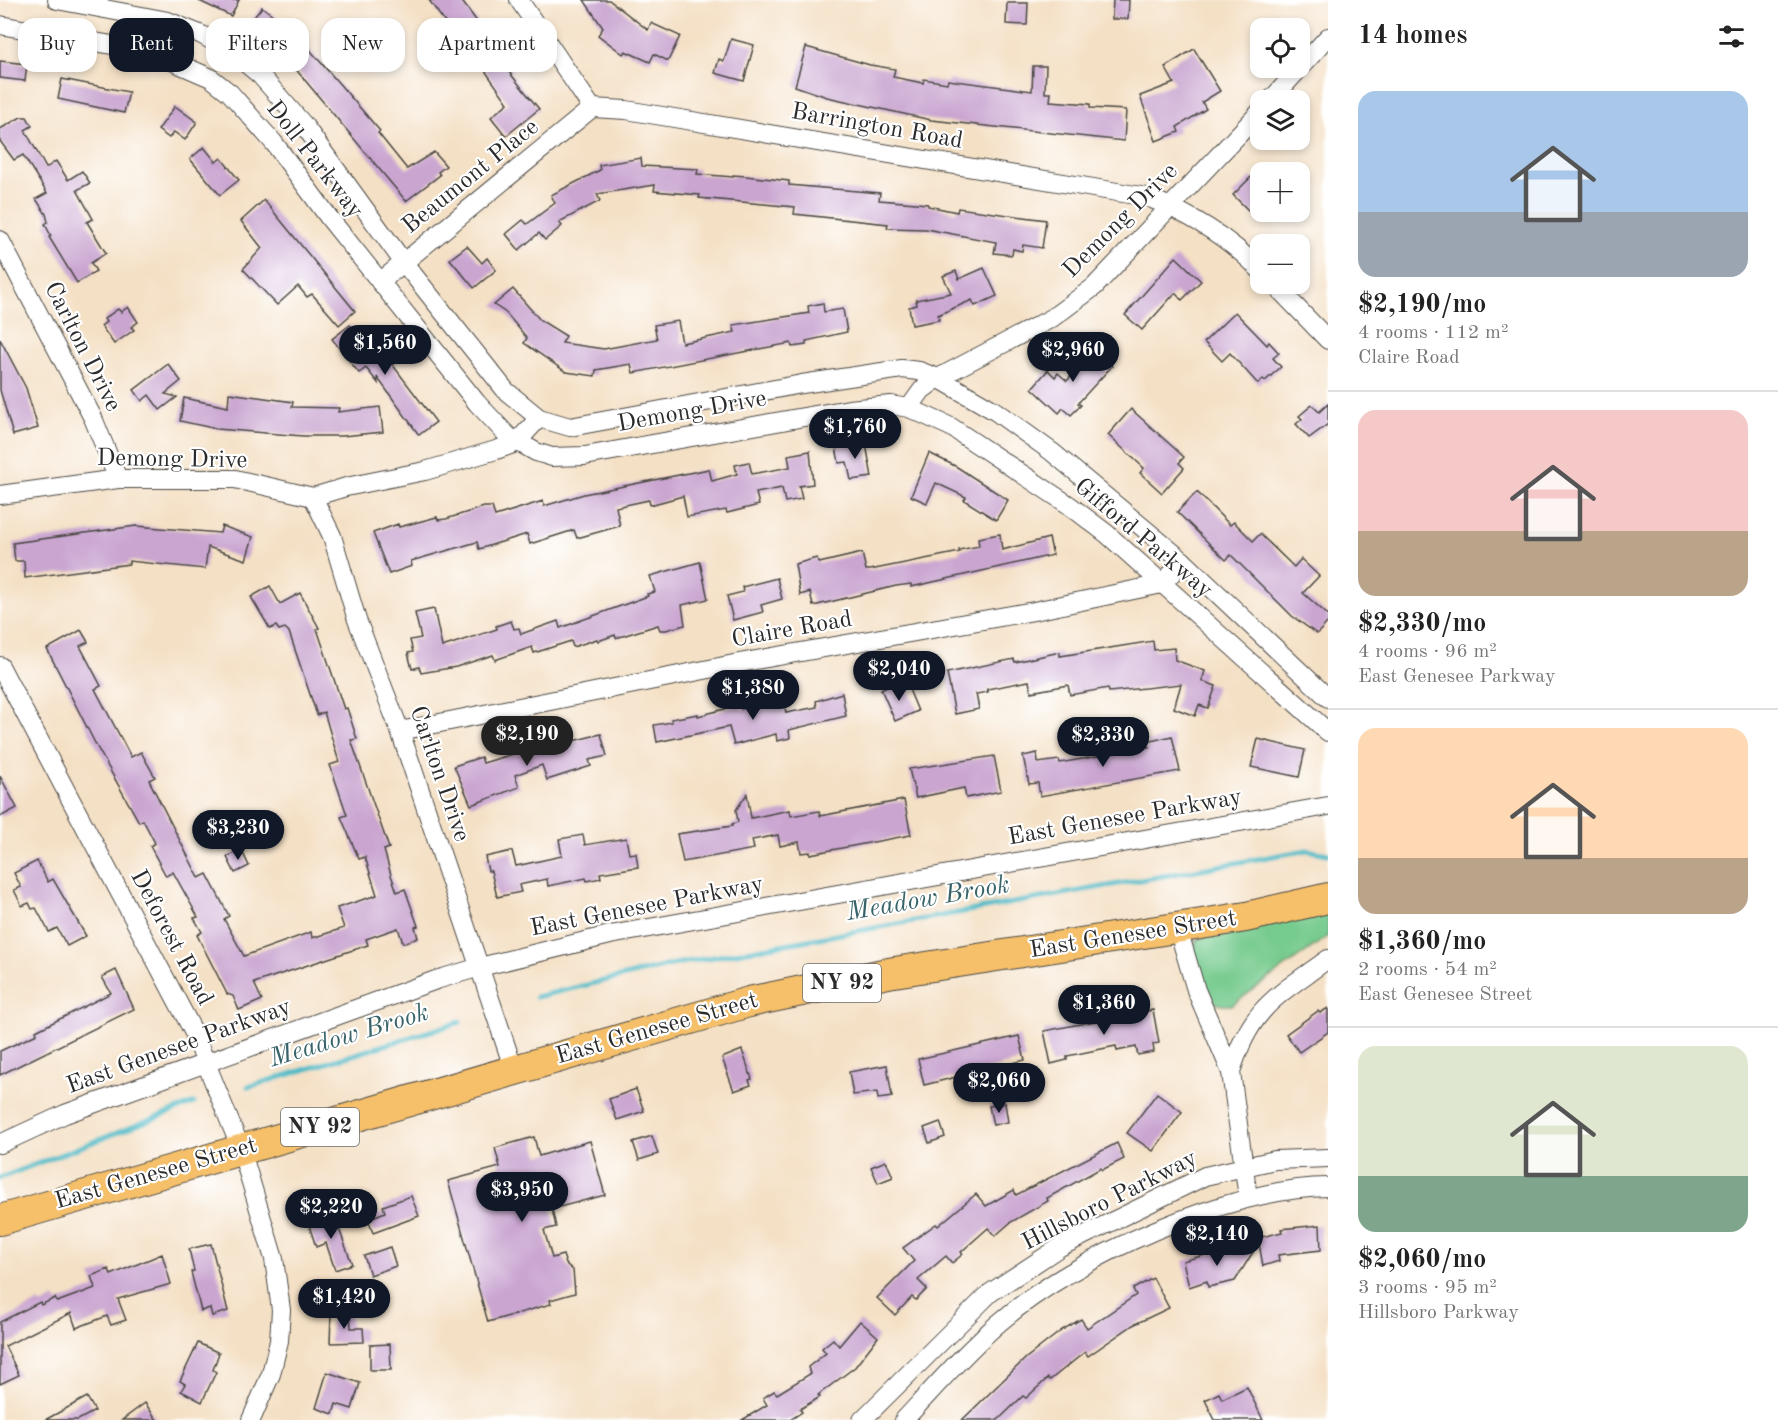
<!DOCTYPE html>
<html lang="en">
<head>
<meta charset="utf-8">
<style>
  :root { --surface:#fff; --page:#f2f2f2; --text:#222; --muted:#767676; --line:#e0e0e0; --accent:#111827 }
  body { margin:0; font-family:"Old Standard TT",serif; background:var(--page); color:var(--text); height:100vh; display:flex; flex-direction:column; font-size:22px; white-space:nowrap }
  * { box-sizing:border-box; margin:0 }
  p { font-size:20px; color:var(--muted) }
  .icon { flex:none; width:33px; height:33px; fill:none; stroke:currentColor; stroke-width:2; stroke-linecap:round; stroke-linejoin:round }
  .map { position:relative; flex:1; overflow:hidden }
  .details { display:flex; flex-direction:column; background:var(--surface); width:450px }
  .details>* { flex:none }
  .hud { position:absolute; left:18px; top:18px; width:570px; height:54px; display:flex; gap:12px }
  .controls { position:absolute; left:1250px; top:18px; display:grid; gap:12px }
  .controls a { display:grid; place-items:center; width:60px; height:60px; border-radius:12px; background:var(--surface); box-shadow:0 3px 9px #0003; font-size:30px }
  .price { position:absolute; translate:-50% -51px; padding:0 14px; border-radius:21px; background:var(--accent); color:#fff; font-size:20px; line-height:39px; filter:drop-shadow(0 2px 3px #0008) }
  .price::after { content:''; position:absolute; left:50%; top:36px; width:18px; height:14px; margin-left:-9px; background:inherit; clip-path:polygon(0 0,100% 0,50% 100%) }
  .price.selected { background:#222; color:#fff }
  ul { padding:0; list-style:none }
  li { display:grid; align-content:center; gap:12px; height:318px; padding:0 30px }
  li+li { border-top:2px solid var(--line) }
  li span { display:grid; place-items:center; height:186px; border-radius:18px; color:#555 }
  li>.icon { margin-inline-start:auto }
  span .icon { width:108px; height:108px; fill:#fffc; stroke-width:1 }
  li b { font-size:26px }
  h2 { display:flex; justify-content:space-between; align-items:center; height:72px; padding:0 30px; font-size:26px }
  .pill { padding:0 21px; border-radius:18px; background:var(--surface); box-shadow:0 3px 9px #0003; font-size:21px; line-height:54px }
  .pill.selected { background:var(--accent); color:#fff }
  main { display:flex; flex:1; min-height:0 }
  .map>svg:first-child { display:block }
  .green { fill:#76cb8e; stroke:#507b5c; stroke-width:1.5 }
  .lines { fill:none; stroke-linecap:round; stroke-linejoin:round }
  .stream { stroke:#4cb9c6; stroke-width:5 }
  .building { fill:#c9a5d0 }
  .street-casing { stroke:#494642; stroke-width:20 }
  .primary-casing { stroke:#494642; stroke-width:32 }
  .street { stroke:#fff; stroke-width:18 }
  .primary { stroke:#f6c06b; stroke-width:30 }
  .labels { text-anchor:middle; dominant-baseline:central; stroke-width:4.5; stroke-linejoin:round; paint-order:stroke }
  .shield { fill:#fff; stroke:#6b6b6b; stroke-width:1.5 }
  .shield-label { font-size:22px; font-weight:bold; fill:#2b2b2b }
  .street-label { font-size:24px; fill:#2b2b2b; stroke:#fff }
  .water-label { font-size:26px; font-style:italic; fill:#386469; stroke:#fff }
</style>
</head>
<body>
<main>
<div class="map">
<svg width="1328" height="1420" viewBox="0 0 1328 1420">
  <rect width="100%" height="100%" fill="#fff"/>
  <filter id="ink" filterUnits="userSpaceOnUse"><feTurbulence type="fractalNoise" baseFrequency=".0167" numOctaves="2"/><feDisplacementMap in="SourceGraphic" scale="12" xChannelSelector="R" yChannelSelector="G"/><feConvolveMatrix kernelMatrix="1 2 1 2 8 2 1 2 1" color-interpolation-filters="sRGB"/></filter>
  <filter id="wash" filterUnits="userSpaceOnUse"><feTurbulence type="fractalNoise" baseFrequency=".008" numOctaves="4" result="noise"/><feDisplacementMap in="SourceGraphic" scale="24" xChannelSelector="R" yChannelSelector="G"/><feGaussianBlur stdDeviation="1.35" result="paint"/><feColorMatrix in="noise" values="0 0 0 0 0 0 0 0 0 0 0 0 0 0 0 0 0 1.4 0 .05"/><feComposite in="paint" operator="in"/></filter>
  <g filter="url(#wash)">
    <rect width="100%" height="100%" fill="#f4e0c5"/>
    <path class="green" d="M1328,913V936L1232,1005C1199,1009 1197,972 1191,948L1200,938Z"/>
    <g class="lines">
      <g class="stream">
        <polyline points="536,997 675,964 1307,850 1328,854"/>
        <polyline points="248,1087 460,1022"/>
        <polyline points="0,1178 194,1103"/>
      </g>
    </g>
    <g id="blocks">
      <g class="building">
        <polygon points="197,0 239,0 231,16"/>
        <polygon points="429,0 461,0 513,70 509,72 539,109 506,136 491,117 508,103 452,24 448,27"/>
        <polygon points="584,0 609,0 648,30 651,23 680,36 668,61 654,54 650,62 625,51 623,54 598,35 603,28"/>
        <polygon points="1113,0 1129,0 1128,19 1112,19"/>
        <polygon points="1007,3 1028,3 1027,25 1006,24"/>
        <polygon points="262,7 292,29 380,131 378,133 407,169 434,152 446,166 438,172 440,175 406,201 278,48 248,25"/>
        <polygon points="731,39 754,45 744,81 715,73 719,59 724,61"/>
        <polygon points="806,47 870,65 895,69 893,77 923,83 924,79 947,83 948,80 1032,91 1033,66 1046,66 1045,93 1051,93 1050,101 1090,104 1090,108 1126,110 1124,141 931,120 827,97 795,86"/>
        <polygon points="1194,49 1220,91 1202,102 1206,109 1177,127 1179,132 1156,141 1140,96 1174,83 1165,67"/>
        <polygon points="0,61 27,64 25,81 0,78"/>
        <polygon points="62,79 129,92 124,113 58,99"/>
        <polygon points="175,106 197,122 185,140 174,132 169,138 158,130"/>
        <polygon points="21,117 27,117 32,126 25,130 46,168 56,161 68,180 82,171 90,183 77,190 93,219 87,222 106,253 91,263 96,271 77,283 49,237 51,236 45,224 48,222 46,214 36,199 47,193 23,155 14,160 0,141 0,129"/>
        <polygon points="204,147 216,162 221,158 239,180 220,195 190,159"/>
        <polygon points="641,158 642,166 698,169 697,174 733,177 733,175 746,176 789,181 789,185 880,193 879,200 928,204 928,206 957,212 958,208 1046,220 1042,248 1023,245 1022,251 1013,249 1012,255 994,253 996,242 926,229 887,228 888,224 794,214 795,207 699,198 700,195 654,191 655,185 597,194 600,201 559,222 562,226 545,240 539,233 519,250 506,234 523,220 527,224 555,203 551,195 600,170 599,165"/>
        <polygon points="1251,177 1260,186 1260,206 1252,214 1233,195"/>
        <polygon points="264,200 355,311 339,325 312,294 307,297 298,286 277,305 243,269 262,248 241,221"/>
        <polygon points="467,246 482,263 487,258 496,270 474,288 450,259"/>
        <polygon points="1176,257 1201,281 1182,300 1175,293 1142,330 1125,315"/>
        <polygon points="984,268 997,296 975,306 972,300 938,315 939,320 912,325 909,307 917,305 916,300 951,293 943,276 956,271 959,279"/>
        <polygon points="513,289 540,320 566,336 562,343 604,349 657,339 654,325 678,321 682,343 735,332 733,325 809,313 808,306 823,303 824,312 843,309 847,332 806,341 806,345 792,347 791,343 633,373 631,364 596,370 595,376 566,372 524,343 527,338 506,313 494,305"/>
        <polygon points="128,307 138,322 131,327 134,330 114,344 101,326 106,322 104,319 118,309 121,312"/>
        <polygon points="1235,312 1267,345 1269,342 1279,353 1273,358 1281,367 1265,381 1263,379 1258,384 1230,353 1222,361 1204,342"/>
        <polygon points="350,325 369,350 382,340 392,352 388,356 394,363 392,364 436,422 419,435 377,377 378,383 366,368 359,373 332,339"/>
        <polygon points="0,339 26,388 38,428 13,435 0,390"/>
        <polygon points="1090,347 1112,366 1078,403 1081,405 1071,415 1063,408 1059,413 1032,388 1048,370 1055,377 1058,373 1067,381 1084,361 1081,358"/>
        <polygon points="168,364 181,381 165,394 177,397 160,410 149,395 142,401 134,390"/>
        <polygon points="229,393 293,402 292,407 339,408 338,412 380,407 383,432 342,436 303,436 217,429 180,421 184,398 228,407"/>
        <polygon points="1328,404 1328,424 1309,438 1296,424 1302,419 1299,416 1312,405 1319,412"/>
        <polygon points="1131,409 1184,457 1179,463 1184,468 1162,493 1140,473 1144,468 1108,435"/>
        <polygon points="859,442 859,445 866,444 872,477 851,480 847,462 839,463 836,447"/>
        <polygon points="810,451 813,484 799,486 802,499 785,502 782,488 756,493 759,505 727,513 726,510 687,517 683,496 650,505 649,500 616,507 620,526 577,538 574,530 530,544 527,534 479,549 477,542 411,561 412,566 389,574 373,533 398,524 399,527 437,517 438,520 446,519 484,507 492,507 495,516 543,501 544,506 584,494 709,469 712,481 737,474 735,465 749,462 752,474 790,467 788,455"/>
        <polygon points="929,453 957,467 1008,500 996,520 964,500 966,497 936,483 927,503 911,496"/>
        <polygon points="1197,492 1230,525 1234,522 1253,541 1260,534 1294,567 1301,559 1319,576 1303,593 1328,615 1328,622 1317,634 1292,616 1231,555 1226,560 1177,512"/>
        <polygon points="136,526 220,533 222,526 253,537 246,560 208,547 205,569 129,561 129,564 25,578 24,561 15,561 13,543"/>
        <polygon points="1000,534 1002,550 1049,538 1053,555 911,587 911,584 896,586 813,606 810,592 800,595 795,564 817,558 819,563 862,553 866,570 870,570 960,552 959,550 979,546 978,538"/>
        <polygon points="700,562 708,599 682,605 685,625 666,630 660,630 658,625 616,638 615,635 598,641 597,639 573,647 571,641 534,653 532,647 495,660 493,655 456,667 421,673 419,667 412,669 408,653 413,652 410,640 421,638 415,613 434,609 442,647 497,629 496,626 511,621 514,629 519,628 521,634 558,621 560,628 648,596 647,594 655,592 650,576"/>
        <polygon points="777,578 782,599 761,605 763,612 733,620 727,596 743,592 742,587"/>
        <polygon points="270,586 280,604 300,593 319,628 317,629 344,709 347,708 357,739 351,740 389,848 384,850 391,875 397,892 405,889 418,926 415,927 418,938 403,943 398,928 366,939 368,945 254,983 262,1000 239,1010 233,996 227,994 197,935 202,932 194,918 198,917 173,872 166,876 150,846 155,843 143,820 139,822 97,747 47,649 81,630 88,642 80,646 101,686 95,689 131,757 141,752 155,777 149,780 199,878 207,874 229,916 224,919 244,956 311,932 312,938 344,928 337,908 377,895 365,857 359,859 341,817 347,815 330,765 339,762 324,712 317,715 289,632 285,628 279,630 276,626 270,629 251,597"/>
        <polygon points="1153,641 1154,650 1174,648 1175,660 1205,671 1202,681 1216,686 1208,708 1199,705 1195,716 1174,708 1181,684 1109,692 1108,688 1070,695 1068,685 1031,692 1029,681 987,689 988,692 976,694 979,709 955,714 947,673 1014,659 1015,662 1060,652 1060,656"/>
        <polygon points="893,683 897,692 908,687 918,711 895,721 881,689"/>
        <polygon points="842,693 846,716 789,730 790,738 777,741 776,734 734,745 729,727 657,742 654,725 672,722 671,719 698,714 698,716 740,705 741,709 784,702 786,713 817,707 816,701"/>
        <polygon points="601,734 607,756 589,760 591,766 547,780 542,765 515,775 519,787 471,805 454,766 481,757 483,763 550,743 556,743 557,745"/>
        <polygon points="1172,736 1180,771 1040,796 1038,783 1029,784 1023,756 1037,753 1038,763 1059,760 1060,763 1149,747 1147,742"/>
        <polygon points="1258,739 1305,750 1299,777 1251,767"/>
        <polygon points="994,756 1001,791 966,798 964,788 916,798 909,769"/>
        <polygon points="0,776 17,808 0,817"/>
        <polygon points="747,794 751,818 790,810 791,816 819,811 820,816 904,800 911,835 810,854 810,852 801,853 799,842 780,846 778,835 752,840 754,849 683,862 677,834 732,826 732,824 738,822 736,810"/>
        <polygon points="583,835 585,845 626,838 629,854 636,853 638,867 600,873 601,878 587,881 586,878 548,886 547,879 519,885 521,892 497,897 491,871 488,871 485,857 512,851 516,866 562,856 559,839"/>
        <polygon points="241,849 249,866 235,873 227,857"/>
        <polygon points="37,861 48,882 53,879 86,936 67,946 57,928 49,932 36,908 32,909 29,903 22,906 14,890 21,887 14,873"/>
        <polygon points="116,970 134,1009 0,1075 0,1051 37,1034 36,1031 111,993 102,977"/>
        <polygon points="1328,1008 1328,1032 1299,1052 1286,1034 1318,1011 1320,1013"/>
        <polygon points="1153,1010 1159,1043 1153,1044 1154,1052 1138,1055 1136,1047 1117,1051 1116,1046 1067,1056 1067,1060 1051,1064 1044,1031"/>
        <polygon points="1019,1036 1025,1060 924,1085 918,1059"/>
        <polygon points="742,1050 752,1079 749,1080 751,1085 734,1091 722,1058"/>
        <polygon points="887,1065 892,1097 878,1099 877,1092 853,1095 849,1072"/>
        <polygon points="636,1089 644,1111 617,1120 609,1099"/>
        <polygon points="1157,1093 1182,1112 1153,1151 1127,1133"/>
        <polygon points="1005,1103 1008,1122 993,1125 989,1106"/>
        <polygon points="940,1122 945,1137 929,1143 924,1128"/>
        <polygon points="652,1136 658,1154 639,1160 633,1142"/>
        <polygon points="534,1137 539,1156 590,1141 605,1195 552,1209 556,1227 544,1230 552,1258 563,1255 566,1264 573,1270 575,1293 550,1300 551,1304 488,1322 448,1181 500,1167 495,1148"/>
        <polygon points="1117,1143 1124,1159 1102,1170 1101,1168 1047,1198 1048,1201 1011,1222 995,1236 988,1228 961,1252 963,1254 952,1263 946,1256 918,1280 927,1289 916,1300 912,1297 895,1315 877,1298 914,1261 903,1248 936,1224 938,1226 976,1194 986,1206 1014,1190 1016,1195"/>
        <polygon points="886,1161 893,1177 878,1183 871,1167"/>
        <polygon points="411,1196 419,1216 373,1233 368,1219 385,1212 383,1206"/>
        <polygon points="334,1215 352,1264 335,1270 326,1243 316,1247 308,1222"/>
        <polygon points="1320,1225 1321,1250 1278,1255 1279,1261 1263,1266 1258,1238 1282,1232 1281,1229"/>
        <polygon points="211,1244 228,1311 212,1316 210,1308 201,1311 191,1272 194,1271 189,1249"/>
        <polygon points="1241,1245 1253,1252 1235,1281 1208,1287 1207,1281 1189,1287 1183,1261"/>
        <polygon points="390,1247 396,1266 370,1275 364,1256"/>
        <polygon points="162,1254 171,1284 118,1299 126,1320 111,1325 107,1316 76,1328 71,1313 5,1346 19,1375 0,1384 0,1322 40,1302 41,1305 55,1298 57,1302 95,1288 91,1276 109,1269 111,1275"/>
        <polygon points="1153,1278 1169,1308 1133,1325 1088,1356 1085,1352 1050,1380 1048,1378 1026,1398 1023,1396 998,1420 962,1420 1026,1358 1062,1330 1081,1319 1087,1328 1136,1295 1133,1289"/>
        <polygon points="350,1313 351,1328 363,1328 364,1342 330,1343 331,1314"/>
        <polygon points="860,1321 878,1337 855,1367 818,1395 820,1397 800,1409 802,1412 790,1420 742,1420 767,1405 763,1398 774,1391 777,1394 810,1374 808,1367 826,1353 822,1348 833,1339 839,1346"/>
        <polygon points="198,1343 219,1353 213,1370 216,1372 202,1402 181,1391 185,1384 180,1381"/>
        <polygon points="390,1344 391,1370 370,1370 370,1345"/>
        <polygon points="327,1372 360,1383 352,1409 336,1404 333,1414 316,1408"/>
        <polygon points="1247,1387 1263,1420 1215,1420 1205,1400 1219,1393 1222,1399"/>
        <polygon points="87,1397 95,1411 78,1420 45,1420"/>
        <polygon points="145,1403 157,1420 122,1420"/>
      </g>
    </g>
  </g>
  <g filter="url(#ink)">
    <use href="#blocks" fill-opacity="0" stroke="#494642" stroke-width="1.5"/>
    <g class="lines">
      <g class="street-casing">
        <g id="street">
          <polyline points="57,0 168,21 202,35 231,51 260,75 303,124 404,263 506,391 539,418 570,427 802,384 902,369 919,371 938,378 995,411 1052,452 1183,561 1328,698"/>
          <polyline points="519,0 592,108"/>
          <polyline points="0,25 151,52 211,78 230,93 274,143 330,219 477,403 508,436 536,452 552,457 585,456 849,409 891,405 909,408 951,427 1069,505 1107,534 1328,732"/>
          <polyline points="1271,100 1328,37"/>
          <path d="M592,108L626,110L1147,197C1190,214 1227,236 1260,270"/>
          <polyline points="0,240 93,418 118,479"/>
          <polyline points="380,282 592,108"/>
          <polyline points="1274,284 1328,340"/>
          <polyline points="909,408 922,390 938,378 1052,318 1094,287 1260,112"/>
          <polyline points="0,495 118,479 235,479 313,497 346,487 425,471 496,450 516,443 539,418"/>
          <polyline points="313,497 332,536 357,620 400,731 514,1070"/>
          <polyline points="0,666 193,1031 241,1149 274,1259 281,1310 279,1341 271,1374 251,1420"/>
          <polyline points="400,731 739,663 1034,611 1162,584 1183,561"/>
          <polyline points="1178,929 1196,990 1231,1072 1248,1198"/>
          <path d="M1231,1072C1250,1008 1277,996 1328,959"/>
          <polyline points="0,1144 65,1114 436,980 480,967 610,935 1328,806"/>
          <polyline points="862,1420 990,1293 1060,1247 1205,1176 1275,1160 1328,1158"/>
          <path d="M904,1420C935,1387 965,1352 1000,1322C1075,1257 1228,1188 1328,1187"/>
        </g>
      </g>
      <g class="primary-casing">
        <polyline id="primary" points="0,1220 749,1002 888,973 1246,917 1328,898"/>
      </g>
      <use href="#street" class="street"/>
      <use href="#primary" class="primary"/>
    </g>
  </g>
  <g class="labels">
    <g class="shield">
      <rect x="803" y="964" width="78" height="38" rx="4.5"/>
      <rect x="281" y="1108" width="78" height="38" rx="4.5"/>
    </g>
    <g class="shield-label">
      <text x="842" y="983">NY 92</text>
      <text x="320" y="1127">NY 92</text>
    </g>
    <g class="street-label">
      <text transform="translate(877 127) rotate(10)">Barrington Road</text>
      <text transform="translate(314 160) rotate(52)">Doll Parkway</text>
      <text transform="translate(471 177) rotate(-39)">Beaumont Place</text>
      <text transform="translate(1121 221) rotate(-45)">Demong Drive</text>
      <text transform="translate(82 347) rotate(63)">Carlton Drive</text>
      <text transform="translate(692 412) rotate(-10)">Demong Drive</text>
      <text transform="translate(172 460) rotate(1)">Demong Drive</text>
      <text transform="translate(1143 539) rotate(40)">Gifford Parkway</text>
      <text transform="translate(792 630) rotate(-10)">Claire Road</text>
      <text transform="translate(439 774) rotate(71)">Carlton Drive</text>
      <text transform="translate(1125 818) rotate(-10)">East Genesee Parkway</text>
      <text transform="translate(647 907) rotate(-11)">East Genesee Parkway</text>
      <text transform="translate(1133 935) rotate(-9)">East Genesee Street</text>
      <text transform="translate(171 938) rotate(62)">Deforest Road</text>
      <text transform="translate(657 1029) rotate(-16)">East Genesee Street</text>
      <text transform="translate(179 1047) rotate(-20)">East Genesee Parkway</text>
      <text transform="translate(156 1174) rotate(-16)">East Genesee Street</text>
      <text transform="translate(1110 1201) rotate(-27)">Hillsboro Parkway</text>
    </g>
    <g class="water-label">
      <text transform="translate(928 899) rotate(-10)">Meadow Brook</text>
      <text transform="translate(349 1036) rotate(-17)">Meadow Brook</text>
    </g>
  </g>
</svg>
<div class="controls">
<a><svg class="icon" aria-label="locate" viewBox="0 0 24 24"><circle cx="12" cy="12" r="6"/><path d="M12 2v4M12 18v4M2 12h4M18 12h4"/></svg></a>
<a><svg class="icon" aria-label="layers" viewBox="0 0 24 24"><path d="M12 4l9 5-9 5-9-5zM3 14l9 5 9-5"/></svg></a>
<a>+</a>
<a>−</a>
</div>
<b class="price" style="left:385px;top:376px">$1,560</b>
<b class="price" style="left:1073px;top:383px">$2,960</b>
<b class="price" style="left:855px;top:460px">$1,760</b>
<b class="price" style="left:899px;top:702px">$2,040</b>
<b class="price" style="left:753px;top:721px">$1,380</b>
<b class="price selected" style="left:527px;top:767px">$2,190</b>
<b class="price" style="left:1103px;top:768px">$2,330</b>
<b class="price" style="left:238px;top:861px">$3,230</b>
<b class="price" style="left:1104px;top:1036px">$1,360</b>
<b class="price" style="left:999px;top:1114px">$2,060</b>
<b class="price" style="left:522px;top:1223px">$3,950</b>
<b class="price" style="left:331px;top:1240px">$2,220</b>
<b class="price" style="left:1217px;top:1267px">$2,140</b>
<b class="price" style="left:344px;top:1330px">$1,420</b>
<div class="hud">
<a class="pill">Buy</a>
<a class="pill selected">Rent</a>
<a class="pill">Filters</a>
<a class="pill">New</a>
<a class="pill">Apartment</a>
</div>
</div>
<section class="details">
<h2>14 homes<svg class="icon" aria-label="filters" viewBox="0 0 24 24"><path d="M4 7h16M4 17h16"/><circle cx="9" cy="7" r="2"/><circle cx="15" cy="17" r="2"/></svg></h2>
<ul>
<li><span style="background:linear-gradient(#a9c7e8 65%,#9aa5b1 0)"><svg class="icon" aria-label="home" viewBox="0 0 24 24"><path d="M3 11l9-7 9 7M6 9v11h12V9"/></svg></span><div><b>$2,190/mo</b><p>4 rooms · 112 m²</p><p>Claire Road</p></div></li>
<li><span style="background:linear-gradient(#f6c9c9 65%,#b9a48a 0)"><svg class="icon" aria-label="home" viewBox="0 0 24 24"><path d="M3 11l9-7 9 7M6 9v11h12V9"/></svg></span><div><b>$2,330/mo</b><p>4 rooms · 96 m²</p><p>East Genesee Parkway</p></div></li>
<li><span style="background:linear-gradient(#ffd9b3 70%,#b9a48a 0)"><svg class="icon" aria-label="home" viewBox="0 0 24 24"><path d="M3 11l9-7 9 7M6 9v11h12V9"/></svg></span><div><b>$1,360/mo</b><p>2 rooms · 54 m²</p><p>East Genesee Street</p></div></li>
<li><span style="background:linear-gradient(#dfe7d0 70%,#7fa58c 0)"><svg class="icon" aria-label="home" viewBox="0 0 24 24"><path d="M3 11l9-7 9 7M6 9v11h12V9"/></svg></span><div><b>$2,060/mo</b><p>3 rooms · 95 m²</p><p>Hillsboro Parkway</p></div></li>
</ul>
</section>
</main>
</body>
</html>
